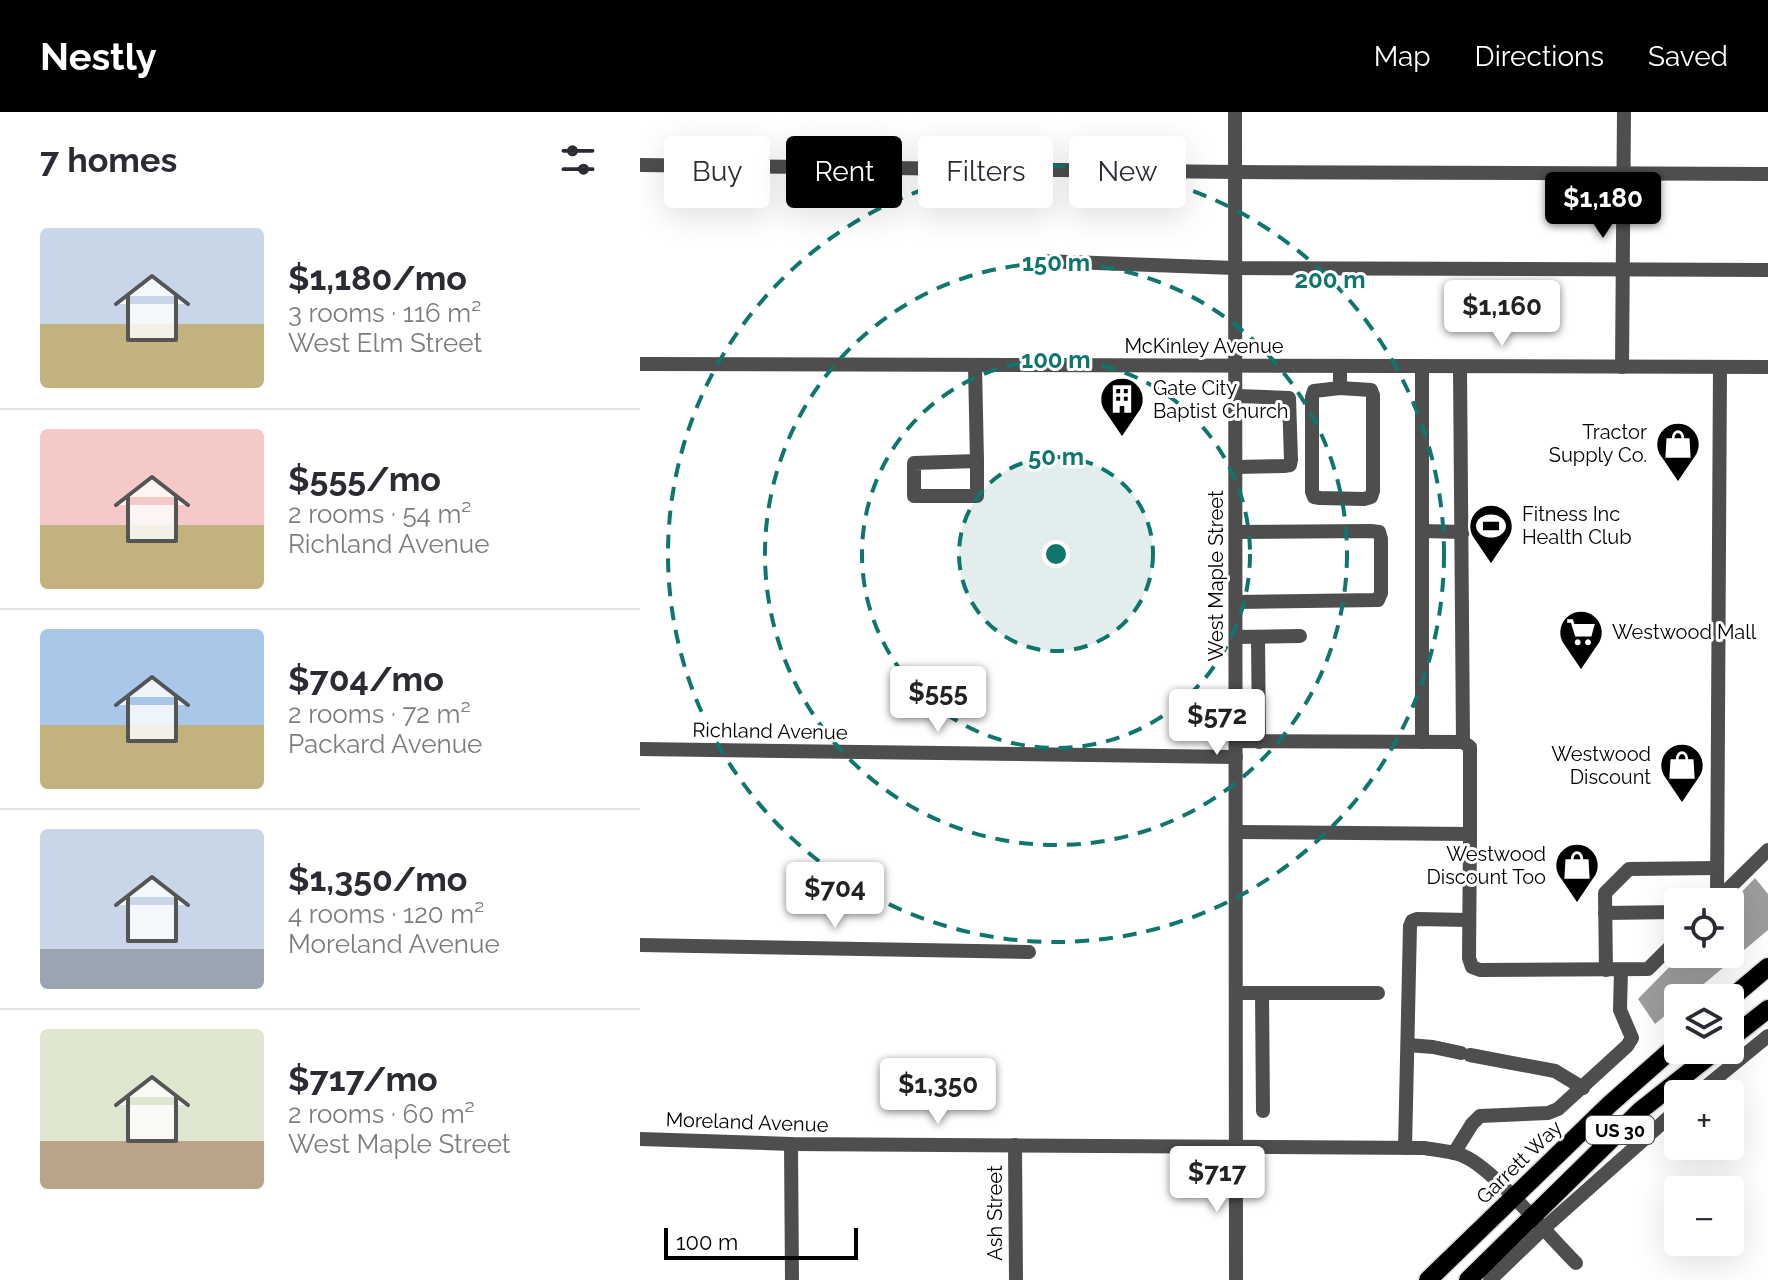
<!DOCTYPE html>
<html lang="en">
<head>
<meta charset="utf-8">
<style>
  :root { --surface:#fff; --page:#f7f7f7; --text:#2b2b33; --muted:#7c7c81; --line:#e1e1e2; --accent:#000 }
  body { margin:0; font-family:Raleway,sans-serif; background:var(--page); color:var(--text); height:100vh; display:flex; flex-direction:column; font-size:30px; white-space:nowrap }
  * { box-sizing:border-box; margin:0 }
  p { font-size:26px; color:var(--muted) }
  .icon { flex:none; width:44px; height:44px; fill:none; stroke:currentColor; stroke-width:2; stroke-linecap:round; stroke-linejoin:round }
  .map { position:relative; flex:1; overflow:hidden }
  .side { display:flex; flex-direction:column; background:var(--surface); width:640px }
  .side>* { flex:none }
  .banner { position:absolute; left:24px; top:24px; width:760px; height:72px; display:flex; gap:16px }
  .buttons { position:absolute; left:1024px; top:776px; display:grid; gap:16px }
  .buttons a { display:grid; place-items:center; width:80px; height:80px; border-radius:8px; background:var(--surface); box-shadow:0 8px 32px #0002; font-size:40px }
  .scale { position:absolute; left:24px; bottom:20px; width:194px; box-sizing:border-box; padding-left:8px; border:4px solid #000; border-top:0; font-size:22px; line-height:28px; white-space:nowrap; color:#000; -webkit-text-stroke:6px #fff; paint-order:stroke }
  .price { position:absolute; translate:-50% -68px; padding:0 18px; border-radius:8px; background:#fff; color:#222; font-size:26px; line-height:52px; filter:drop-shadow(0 2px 4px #0008) }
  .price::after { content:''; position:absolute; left:50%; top:48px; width:24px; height:18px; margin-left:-12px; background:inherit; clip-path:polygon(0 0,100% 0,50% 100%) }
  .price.on { background:var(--accent); color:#fff }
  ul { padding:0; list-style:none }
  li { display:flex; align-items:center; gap:24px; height:200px; padding:0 40px }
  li+li { border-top:2px solid var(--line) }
  li span { display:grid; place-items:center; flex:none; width:224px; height:160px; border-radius:8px; color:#555 }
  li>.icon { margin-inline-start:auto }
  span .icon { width:96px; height:96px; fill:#fffc; stroke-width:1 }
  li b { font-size:34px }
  h2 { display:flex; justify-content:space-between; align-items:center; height:96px; padding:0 40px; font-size:34px }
  .chip { padding:0 28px; border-radius:8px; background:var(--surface); box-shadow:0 8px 32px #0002; font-size:28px; line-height:72px }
  .chip.on { background:var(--accent); color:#fff }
  header { display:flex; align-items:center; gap:48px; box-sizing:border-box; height:112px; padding:0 40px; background:var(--accent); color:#fff }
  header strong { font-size:38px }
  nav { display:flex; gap:44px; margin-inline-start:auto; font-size:28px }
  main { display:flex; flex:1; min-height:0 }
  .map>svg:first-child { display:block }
  .water { fill:#9c9c9c }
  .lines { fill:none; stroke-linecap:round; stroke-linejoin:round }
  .major-casing { stroke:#dbdbdb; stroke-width:21 }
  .minor { stroke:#4e4e4e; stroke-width:14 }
  .major { stroke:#000; stroke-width:18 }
  .ring { fill:none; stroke:#0f766e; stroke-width:4; stroke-dasharray:14 10 }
  .labels { text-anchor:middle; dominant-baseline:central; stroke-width:6; stroke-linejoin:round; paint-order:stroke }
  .shield { fill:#fff; stroke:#4c4c4c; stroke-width:2 }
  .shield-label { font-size:18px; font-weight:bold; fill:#000 }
  .street-label { font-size:20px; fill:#000; stroke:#fff }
  .poi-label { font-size:20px; fill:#000; stroke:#fff; text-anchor:start }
  .centre { fill:#0f766e; stroke:#fff; stroke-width:4 }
  .ring-label { font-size:24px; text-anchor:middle; font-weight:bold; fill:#0f766e; stroke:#fff; stroke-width:6; stroke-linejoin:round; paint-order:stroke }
</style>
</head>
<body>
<header>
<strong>Nestly</strong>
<nav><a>Map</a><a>Directions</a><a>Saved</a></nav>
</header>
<main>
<section class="side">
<h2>7 homes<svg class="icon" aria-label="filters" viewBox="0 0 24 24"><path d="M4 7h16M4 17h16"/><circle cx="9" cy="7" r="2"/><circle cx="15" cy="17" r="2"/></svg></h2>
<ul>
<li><span style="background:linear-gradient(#c9d6e8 60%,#c2b280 0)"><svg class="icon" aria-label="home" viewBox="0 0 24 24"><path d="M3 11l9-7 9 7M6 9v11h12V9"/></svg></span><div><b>$1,180/mo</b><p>3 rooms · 116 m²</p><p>West Elm Street</p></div></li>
<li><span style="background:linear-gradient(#f6c9c9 60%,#c2b280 0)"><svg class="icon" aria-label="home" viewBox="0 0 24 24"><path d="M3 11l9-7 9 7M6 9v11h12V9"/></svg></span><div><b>$555/mo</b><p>2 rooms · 54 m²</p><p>Richland Avenue</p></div></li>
<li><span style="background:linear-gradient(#a9c7e8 60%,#c2b280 0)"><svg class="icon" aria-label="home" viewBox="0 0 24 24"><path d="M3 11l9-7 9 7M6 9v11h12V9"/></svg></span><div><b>$704/mo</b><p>2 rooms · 72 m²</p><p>Packard Avenue</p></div></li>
<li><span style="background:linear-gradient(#c9d6e8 75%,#9aa5b1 0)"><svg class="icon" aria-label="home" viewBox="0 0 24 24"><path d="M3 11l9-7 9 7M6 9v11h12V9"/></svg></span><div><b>$1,350/mo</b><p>4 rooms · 120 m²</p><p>Moreland Avenue</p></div></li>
<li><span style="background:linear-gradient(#dfe7d0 70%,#b9a48a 0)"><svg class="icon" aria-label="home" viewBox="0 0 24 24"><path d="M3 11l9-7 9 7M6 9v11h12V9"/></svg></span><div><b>$717/mo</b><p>2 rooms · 60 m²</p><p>West Maple Street</p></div></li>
</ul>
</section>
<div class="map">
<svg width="1128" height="1168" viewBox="0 0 1128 1168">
  <rect width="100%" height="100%" fill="#fff"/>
  <polygon class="water" points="1115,766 1128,782 1128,818 1047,886 1038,886 1038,893 1015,912 998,887 1042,842 1090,842 1090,792"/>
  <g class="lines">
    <g class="major-casing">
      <g id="major">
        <polyline points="1090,887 1128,855"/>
        <polyline points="1090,927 1128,897"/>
        <polyline points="788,1168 970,992 1038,932"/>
        <polyline points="828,1168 1001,998 1077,938"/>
      </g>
    </g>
    <g class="minor">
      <polyline points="595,0 596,1168"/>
      <polyline points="0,53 595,60 1128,62"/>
      <polyline points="402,149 595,156 1128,158"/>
      <polyline points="0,252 1128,255"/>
      <polyline points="335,253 337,349"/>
      <polyline points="700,254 700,276 674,279 672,285 672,380 674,385 680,386 724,387 731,385 733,379 733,283 731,278 700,276"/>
      <polyline points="782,254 782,630"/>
      <polyline points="820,255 823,630 830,635 830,722"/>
      <polyline points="982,255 984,0"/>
      <polygon points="337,349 337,384 274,384 274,351"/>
      <polyline points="596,355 644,354 650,353 651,348 649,286 597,284"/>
      <polyline points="782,419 823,420"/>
      <polyline points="596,490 738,488 741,481 741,427 739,420 731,419 596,420"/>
      <polyline points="596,525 660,524"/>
      <polyline points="618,525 619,630"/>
      <polyline points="596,629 823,630"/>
      <polyline points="0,637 596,645"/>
      <polyline points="596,720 830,722 829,846 832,855 840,858 1008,857 1038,827"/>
      <polyline points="1077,788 1080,255"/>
      <polyline points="1075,790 1128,738"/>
      <polyline points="965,801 1038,800"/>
      <polyline points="0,833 389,840"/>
      <polyline points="966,858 965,781 989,757 1077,756"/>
      <polyline points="596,881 622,881 623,999"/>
      <polyline points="622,881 738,881"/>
      <polyline points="768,933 793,935 821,941"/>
      <polyline points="830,943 915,959 943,976"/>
      <polyline points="1057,982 1128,924"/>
      <path d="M0,1027L151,1032L784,1036C796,1038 810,1039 821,1043C851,1053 910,1126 936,1151"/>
      <polyline points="151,1032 152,1168"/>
      <polyline points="375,1033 376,1168"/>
      <polyline points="765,1036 770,814 772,809 777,807 829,808"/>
      <polyline points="814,1041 832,1012 840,1004 908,1001 918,997 987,934 992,926 980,898 981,858"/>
      <polyline points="850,1168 902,1118 1038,997"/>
    </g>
    <use href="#major" class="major"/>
  </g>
  <circle cx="416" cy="442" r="97" fill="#0f766e" fill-opacity=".12"/>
  <g class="ring">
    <circle cx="416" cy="442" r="97"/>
    <circle cx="416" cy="442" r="194"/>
    <circle cx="416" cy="442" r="291"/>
    <circle cx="416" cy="442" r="388"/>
  </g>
  <defs>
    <g id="building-pin" transform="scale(2.3)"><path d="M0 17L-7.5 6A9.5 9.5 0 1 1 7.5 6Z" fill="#000" stroke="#fff"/><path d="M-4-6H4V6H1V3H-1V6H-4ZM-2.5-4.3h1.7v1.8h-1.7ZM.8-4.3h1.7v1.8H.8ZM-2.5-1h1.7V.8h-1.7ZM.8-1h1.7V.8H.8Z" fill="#fff"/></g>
    <g id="shop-pin" transform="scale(2.3)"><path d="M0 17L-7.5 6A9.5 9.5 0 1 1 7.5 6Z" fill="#000" stroke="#fff"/><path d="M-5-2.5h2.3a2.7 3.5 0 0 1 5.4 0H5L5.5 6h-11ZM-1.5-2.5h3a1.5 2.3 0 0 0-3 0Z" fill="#fff"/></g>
    <g id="stadium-pin" transform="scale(2.3)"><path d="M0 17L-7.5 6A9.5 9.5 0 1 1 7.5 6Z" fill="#000" stroke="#fff"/><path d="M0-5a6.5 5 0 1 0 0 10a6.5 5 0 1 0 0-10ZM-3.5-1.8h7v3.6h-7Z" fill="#fff"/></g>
    <g id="supermarket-pin" transform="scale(2.3)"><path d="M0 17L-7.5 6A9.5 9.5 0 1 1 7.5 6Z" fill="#000" stroke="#fff"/><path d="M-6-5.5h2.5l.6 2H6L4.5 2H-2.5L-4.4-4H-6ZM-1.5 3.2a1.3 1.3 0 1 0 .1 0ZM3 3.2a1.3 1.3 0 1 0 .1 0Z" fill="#fff"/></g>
  </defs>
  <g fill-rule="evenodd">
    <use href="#building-pin" x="482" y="287"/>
    <use href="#shop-pin" x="1038" y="332"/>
    <use href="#stadium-pin" x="851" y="414"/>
    <use href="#supermarket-pin" x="941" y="520"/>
    <use href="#shop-pin" x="1042" y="653"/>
    <use href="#shop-pin" x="937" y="753"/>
  </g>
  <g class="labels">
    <rect class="shield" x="946" y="1004" width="68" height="28" rx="6"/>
    <g class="shield-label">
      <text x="980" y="1018">US 30</text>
    </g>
    <g class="street-label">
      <text x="564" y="234">McKinley Avenue</text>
      <text transform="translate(576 464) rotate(-90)">West Maple Street</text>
      <text transform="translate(130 619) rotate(1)">Richland Avenue</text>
      <text transform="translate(107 1010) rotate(2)">Moreland Avenue</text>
      <text transform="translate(879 1050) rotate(-44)">Garrett Way</text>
      <text transform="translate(355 1101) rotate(-90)">Ash Street</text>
    </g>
    <g class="poi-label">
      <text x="513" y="276">Gate City<tspan x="513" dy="23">Baptist Church</tspan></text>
      <text x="1007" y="320" text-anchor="end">Tractor<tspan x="1007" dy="23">Supply Co.</tspan></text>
      <text x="882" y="402">Fitness Inc<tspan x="882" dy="23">Health Club</tspan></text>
      <text x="972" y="520">Westwood Mall</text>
      <text x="1011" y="642" text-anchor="end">Westwood<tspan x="1011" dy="23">Discount</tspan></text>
      <text x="906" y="742" text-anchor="end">Westwood<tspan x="906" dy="23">Discount Too</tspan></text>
    </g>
  </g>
  <circle cx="416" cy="442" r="12" class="centre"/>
  <g class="ring-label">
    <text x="416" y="159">150 m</text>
    <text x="690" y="176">200 m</text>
    <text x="416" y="256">100 m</text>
    <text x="416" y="353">50 m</text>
  </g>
</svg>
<div class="buttons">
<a><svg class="icon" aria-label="locate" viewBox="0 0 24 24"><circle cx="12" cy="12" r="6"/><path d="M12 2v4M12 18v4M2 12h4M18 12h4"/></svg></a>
<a><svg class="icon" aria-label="layers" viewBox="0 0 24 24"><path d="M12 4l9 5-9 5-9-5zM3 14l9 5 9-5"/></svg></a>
<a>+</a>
<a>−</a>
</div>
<div class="scale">100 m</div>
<b class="price on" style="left:963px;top:128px">$1,180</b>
<b class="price" style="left:862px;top:236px">$1,160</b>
<b class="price" style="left:298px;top:622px">$555</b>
<b class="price" style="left:577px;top:645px">$572</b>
<b class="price" style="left:195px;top:818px">$704</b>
<b class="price" style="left:298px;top:1014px">$1,350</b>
<b class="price" style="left:577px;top:1102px">$717</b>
<div class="banner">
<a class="chip">Buy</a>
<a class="chip on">Rent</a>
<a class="chip">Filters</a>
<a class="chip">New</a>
</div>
</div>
</main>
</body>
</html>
